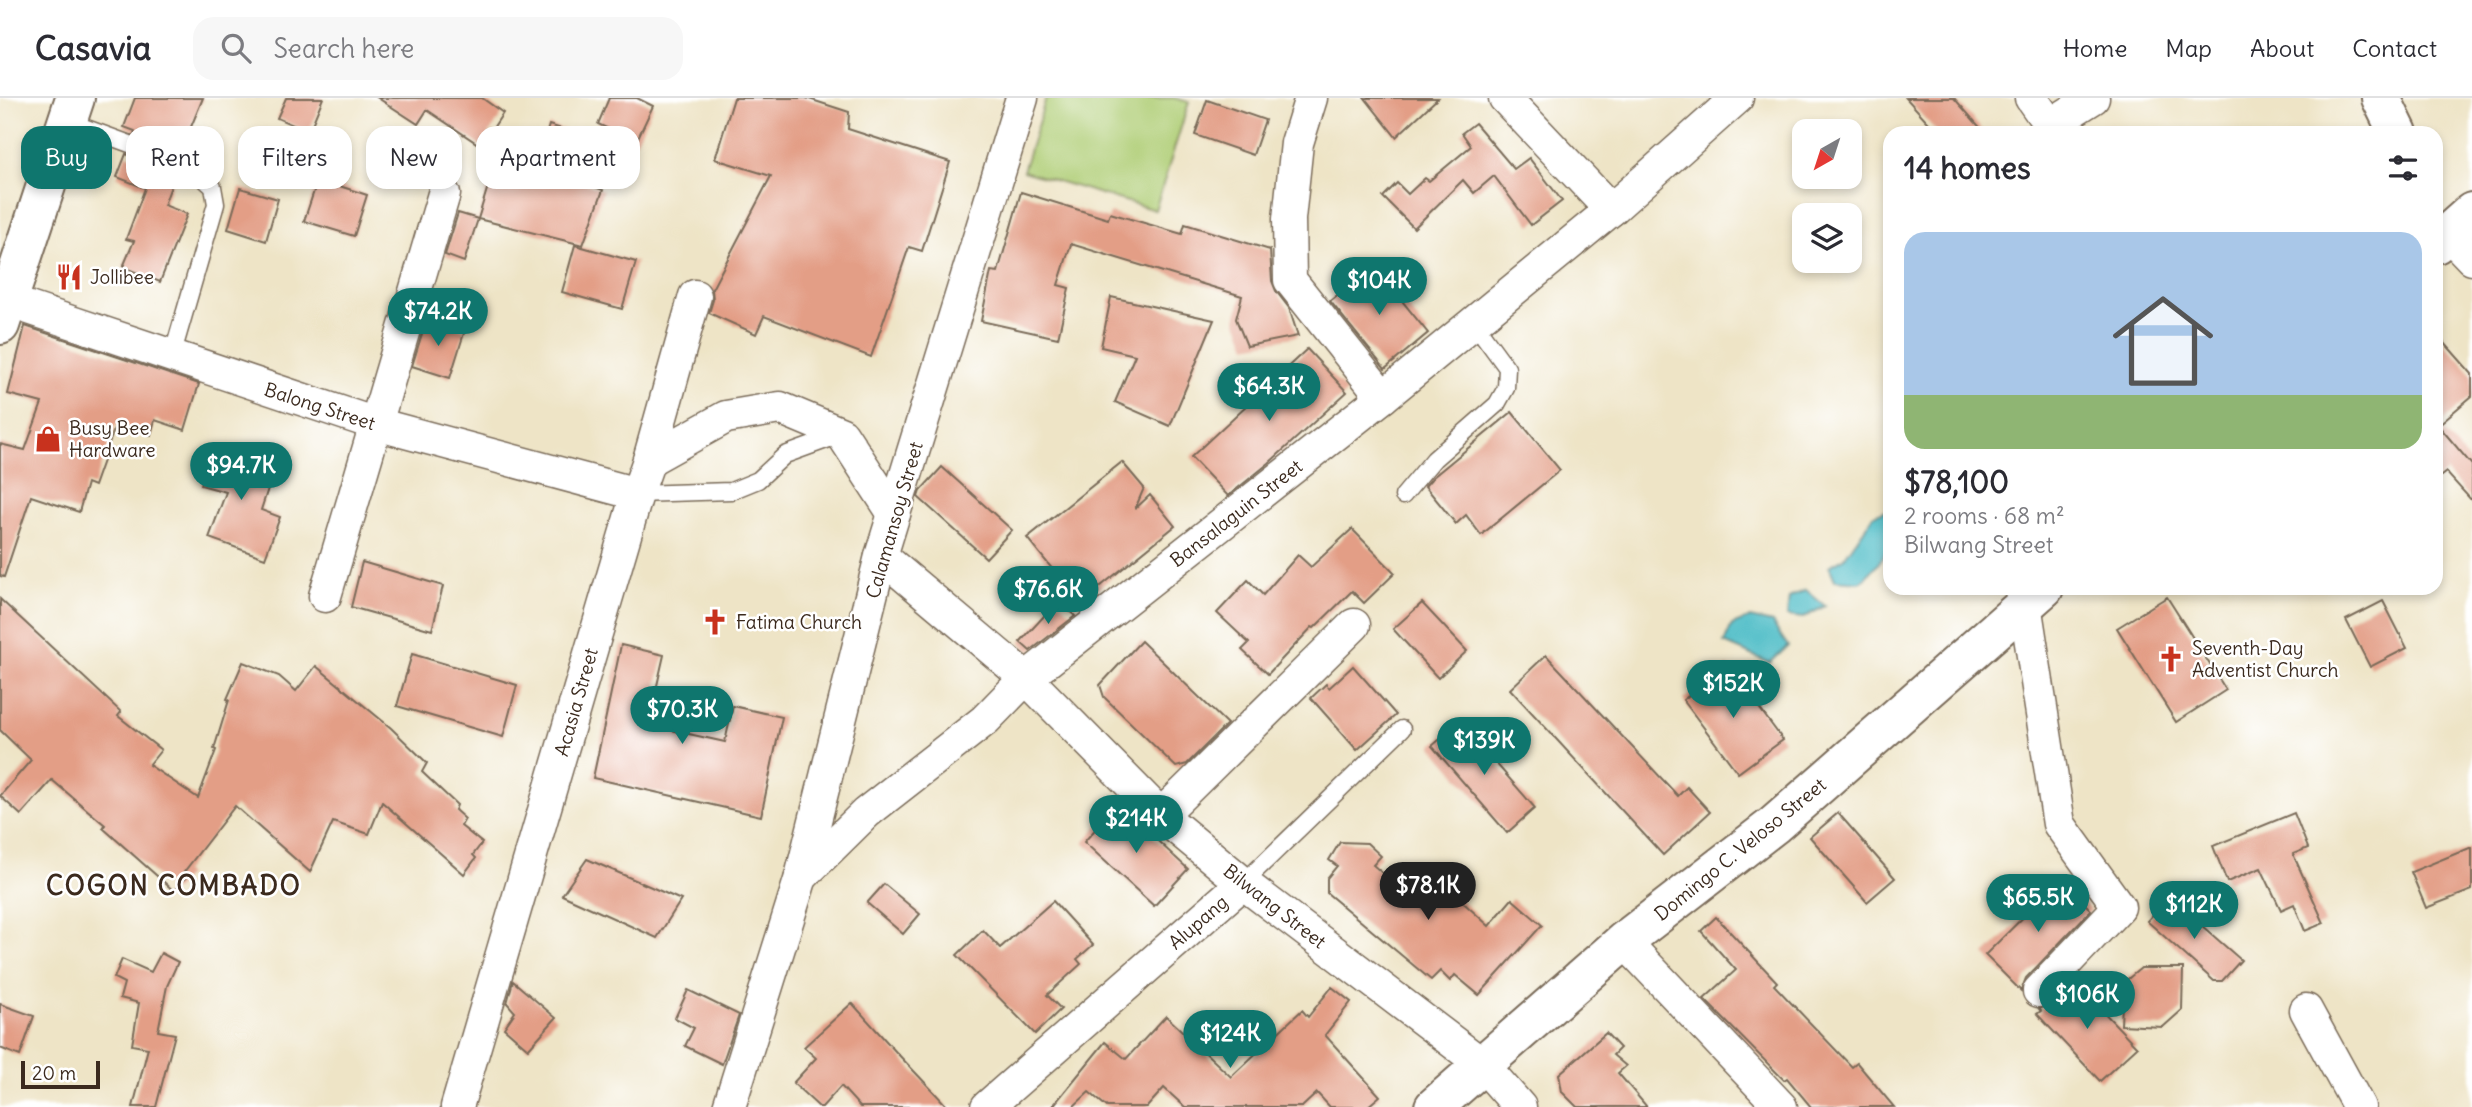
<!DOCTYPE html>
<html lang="en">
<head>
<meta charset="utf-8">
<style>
  :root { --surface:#fff; --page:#f7f7f7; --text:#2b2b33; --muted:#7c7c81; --line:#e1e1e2; --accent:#0f766e }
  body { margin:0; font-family:Delius,sans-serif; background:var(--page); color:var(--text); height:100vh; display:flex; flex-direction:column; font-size:26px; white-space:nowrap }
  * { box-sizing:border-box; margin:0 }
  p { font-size:23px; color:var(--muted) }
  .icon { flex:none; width:38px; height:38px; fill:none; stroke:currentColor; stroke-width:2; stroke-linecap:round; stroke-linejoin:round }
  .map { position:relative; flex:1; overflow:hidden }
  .drawer { position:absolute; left:1883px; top:28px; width:560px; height:469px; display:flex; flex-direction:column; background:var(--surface); border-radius:21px; box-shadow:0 4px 10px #0003 }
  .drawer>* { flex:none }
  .hud { position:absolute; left:21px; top:28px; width:665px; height:63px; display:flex; gap:14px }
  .needle { width:46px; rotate:219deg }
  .controls { position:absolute; left:1792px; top:21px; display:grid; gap:14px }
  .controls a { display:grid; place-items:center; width:70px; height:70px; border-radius:14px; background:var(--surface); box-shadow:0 4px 10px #0003; font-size:35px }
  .scale { position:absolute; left:21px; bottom:18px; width:79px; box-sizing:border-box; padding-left:7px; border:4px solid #3b2a1e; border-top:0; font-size:19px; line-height:24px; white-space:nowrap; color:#3b2a1e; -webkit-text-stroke:5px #fff; paint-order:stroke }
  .price { position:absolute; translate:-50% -60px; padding:0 16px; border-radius:24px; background:var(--accent); color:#fff; font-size:23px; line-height:46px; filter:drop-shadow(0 2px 4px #0008) }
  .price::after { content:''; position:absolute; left:50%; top:42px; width:21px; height:16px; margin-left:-10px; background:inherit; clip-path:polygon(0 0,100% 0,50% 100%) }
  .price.current { background:#222; color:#fff }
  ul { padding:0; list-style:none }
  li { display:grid; align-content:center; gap:14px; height:371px; padding:0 21px }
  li+li { border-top:2px solid var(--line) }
  li span { display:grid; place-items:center; height:217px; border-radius:21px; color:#555 }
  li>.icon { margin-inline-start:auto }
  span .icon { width:126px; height:126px; fill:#fffc; stroke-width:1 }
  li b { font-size:30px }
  h2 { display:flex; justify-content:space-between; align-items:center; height:84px; padding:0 21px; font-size:30px }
  .chip { padding:0 24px; border-radius:21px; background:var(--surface); box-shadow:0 4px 10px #0003; font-size:24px; line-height:63px }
  .chip.current { background:var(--accent); color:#fff }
  header { display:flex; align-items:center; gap:42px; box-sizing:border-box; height:98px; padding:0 35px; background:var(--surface); border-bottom:2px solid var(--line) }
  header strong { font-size:33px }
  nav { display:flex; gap:38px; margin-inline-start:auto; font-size:24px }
  .search { width:490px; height:63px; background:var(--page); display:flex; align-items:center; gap:18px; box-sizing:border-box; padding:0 24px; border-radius:21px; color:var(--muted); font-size:26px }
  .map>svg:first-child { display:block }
  .green { fill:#afcd74; stroke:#757c49; stroke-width:2 }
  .water { fill:#50bdc7; stroke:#467472; stroke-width:2 }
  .building { fill:#e39e86 }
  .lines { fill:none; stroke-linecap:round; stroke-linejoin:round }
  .lane-casing { stroke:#7a6b59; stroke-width:19 }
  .street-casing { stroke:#7a6b59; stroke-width:35 }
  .secondary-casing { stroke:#7a6b59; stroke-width:42 }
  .highway-casing { stroke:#7a6b59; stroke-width:42 }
  .lane { stroke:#fff; stroke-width:16 }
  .street { stroke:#fff; stroke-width:32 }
  .secondary { stroke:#fff; stroke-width:38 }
  .highway { stroke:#fff; stroke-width:38 }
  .labels { text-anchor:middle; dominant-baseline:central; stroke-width:5; stroke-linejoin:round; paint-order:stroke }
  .poi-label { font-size:19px; fill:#3b2a1e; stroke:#fff; text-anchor:start }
  .street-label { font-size:19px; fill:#3b2a1e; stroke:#fff }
  .district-label { font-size:26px; font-weight:bold; letter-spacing:2px; fill:#3b2a1e; stroke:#fff }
</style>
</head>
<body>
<header>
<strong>Casavia</strong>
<div class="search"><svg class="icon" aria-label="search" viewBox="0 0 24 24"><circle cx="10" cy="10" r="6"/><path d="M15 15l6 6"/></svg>Search here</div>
<nav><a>Home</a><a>Map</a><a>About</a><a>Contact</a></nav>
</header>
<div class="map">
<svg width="2472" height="1009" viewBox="0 0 2472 1009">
  <rect width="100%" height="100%" fill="#fff"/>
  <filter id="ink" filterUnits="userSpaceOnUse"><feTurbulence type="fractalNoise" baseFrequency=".0143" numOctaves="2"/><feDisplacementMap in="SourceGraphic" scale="14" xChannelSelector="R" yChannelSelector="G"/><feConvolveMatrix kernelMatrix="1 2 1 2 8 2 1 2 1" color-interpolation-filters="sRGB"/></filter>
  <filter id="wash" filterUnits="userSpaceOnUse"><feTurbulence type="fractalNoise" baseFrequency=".00686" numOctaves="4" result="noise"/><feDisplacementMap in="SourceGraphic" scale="28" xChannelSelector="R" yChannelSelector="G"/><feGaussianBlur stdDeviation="1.57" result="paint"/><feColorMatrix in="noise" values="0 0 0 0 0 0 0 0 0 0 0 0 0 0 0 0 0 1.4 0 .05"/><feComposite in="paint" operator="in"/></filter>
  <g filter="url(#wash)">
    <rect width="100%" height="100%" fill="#eee4c6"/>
    <polygon class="green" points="1046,0 1174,0 1189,4 1155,112 1023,73"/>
    <g class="water">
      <path d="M1890,410C1890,450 1890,457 1860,484L1835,482L1829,468L1844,460L1874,417Z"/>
      <polygon points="1806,492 1825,508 1803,520 1787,518 1789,500"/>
      <polygon points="1750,520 1772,525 1788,548 1770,565 1724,545 1732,527"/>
    </g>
    <g id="blocks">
      <g class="building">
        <polygon points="135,0 203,0 181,53 134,36 135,33 124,29"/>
        <polygon points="286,0 323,0 309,34 277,20"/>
        <polygon points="378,0 482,0 503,15 481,48 427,12 418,26"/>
        <polygon points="609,0 637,0 653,8 636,44 598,26"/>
        <polygon points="734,0 806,0 849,14 848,31 950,64 922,153 909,149 871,259 764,218 756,236 709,215 713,202 712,191 771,78 715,61"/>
        <polygon points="1365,0 1438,0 1396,39"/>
        <polygon points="1906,0 1954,0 1985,35 1938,35"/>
        <polygon points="1207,2 1265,22 1253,57 1195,37"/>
        <polygon points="1475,25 1514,71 1529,60 1562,103 1531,127 1494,78 1474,95 1463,82 1414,130 1383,99 1397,85 1408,96 1425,80 1429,83 1471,48 1462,35"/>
        <polygon points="549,27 587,39 574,81 603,92 583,147 478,121 492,75 531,86"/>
        <polygon points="126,56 173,73 170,79 174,80 164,107 187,116 160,184 123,169 134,143 126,141 145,90 117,79"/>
        <polygon points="318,81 367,97 354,138 304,123"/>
        <polygon points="240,90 278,101 266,143 228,131"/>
        <polygon points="1021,94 1108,121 1110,115 1182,136 1185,126 1270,152 1272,183 1276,193 1289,210 1298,238 1247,248 1236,221 1242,198 1071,146 1058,187 1069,190 1058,240 981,223 991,173 998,174"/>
        <polygon points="458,115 478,121 464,164 445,157"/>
        <polygon points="575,147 636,164 622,211 562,194"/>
        <polygon points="1374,168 1428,235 1385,271 1330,203"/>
        <polygon points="1111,199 1214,222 1170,328 1115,304 1135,257 1101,249"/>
        <polygon points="427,220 465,232 450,280 412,268"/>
        <polygon points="25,228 199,286 185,332 155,322 151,337 116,326 94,388 87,385 79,414 31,398 4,479 0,478 0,346 25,352 42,305 8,296"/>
        <polygon points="2436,235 2472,276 2472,298 2438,327 2472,367 2472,403 2446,374 2436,382"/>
        <polygon points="1307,251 1347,294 1269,365 1228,398 1191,359"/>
        <polygon points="1512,314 1560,372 1481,437 1466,417 1456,426 1425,388 1433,379"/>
        <polygon points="211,350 252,361 251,364 274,372 261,412 280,419 265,460 209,440 226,394 201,387"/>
        <polygon points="1122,364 1144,390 1135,411 1150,397 1175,428 1080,505 1027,440"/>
        <polygon points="942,369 1012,432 986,460 918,399 920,393"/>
        <polygon points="1352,431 1395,475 1364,505 1352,493 1314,530 1312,529 1268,576 1242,552 1249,545 1217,515 1248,482 1263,497 1298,457 1311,469"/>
        <polygon points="362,464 443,488 432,532 351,509"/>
        <polygon points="2167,499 2226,592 2176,624 2117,530"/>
        <polygon points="0,501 121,614 118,618 161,652 149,667 198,700 216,652 214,651 229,602 227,601 243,564 279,578 296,593 316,568 391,630 427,665 422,674 457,707 455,712 465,721 461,728 482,745 473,757 476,760 464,776 382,704 369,736 333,724 310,774 235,708 184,774 188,777 174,793 103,730 105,727 52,682 21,717 0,698 31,662 0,632"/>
        <polygon points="1058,503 1075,518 1030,553 1020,544"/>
        <polygon points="2383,503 2407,550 2370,569 2346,522"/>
        <polygon points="1422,505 1467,553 1438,580 1393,531"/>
        <polygon points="1141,543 1227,626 1187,666 1176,669 1104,599 1100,587"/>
        <polygon points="621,547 664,557 648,627 725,644 733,608 782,619 761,718 593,680"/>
        <polygon points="412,556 517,587 503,639 397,608"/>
        <polygon points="1546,557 1678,698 1687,689 1710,714 1663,757 1510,591"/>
        <polygon points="1353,568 1396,617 1357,652 1311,600 1326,586 1329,590"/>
        <polygon points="1728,568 1783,642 1738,675 1683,602"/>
        <polygon points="1460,624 1535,710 1507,735 1432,648"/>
        <polygon points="1118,706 1188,771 1154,808 1084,744"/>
        <polygon points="1838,715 1895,780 1867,804 1810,739"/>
        <polygon points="2294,715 2308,750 2293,756 2324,825 2305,833 2294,806 2281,812 2261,770 2227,784 2213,748"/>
        <polygon points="1340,744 1367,745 1381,758 1373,767 1425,812 1445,788 1489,828 1512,801 1542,827 1479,897 1455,877 1450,883 1440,873 1431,882 1327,795 1327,780 1337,768 1329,762"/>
        <polygon points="2472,749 2472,792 2426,810 2411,774"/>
        <polygon points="587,761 681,802 657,840 562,797"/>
        <polygon points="2061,782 2091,812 2026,880 2021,893 1985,857"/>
        <polygon points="884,786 920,816 903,836 867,805"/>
        <polygon points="2169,799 2241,862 2222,883 2214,883 2147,823"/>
        <polygon points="1053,803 1093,847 1077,861 1081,866 1047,897 1061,911 1035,936 957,857 983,832 1000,850"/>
        <polygon points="1716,819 1777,884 1774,887 1852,969 1857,965 1894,1009 1811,1009 1787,980 1784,982 1704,901 1736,872 1701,833"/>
        <polygon points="161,855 178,864 167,888 158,933 175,936 156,1009 133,1009 148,950 132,947 139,905 120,900 124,885 114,880 122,861 151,874"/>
        <polygon points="2141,870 2183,870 2182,912 2163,929 2121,927 2123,885"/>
        <polygon points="513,883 556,920 528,951 504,930 515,914 507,905"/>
        <polygon points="2074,883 2137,949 2100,983 2037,916 2041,913 2039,911 2052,906"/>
        <polygon points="1332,889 1351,904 1325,937 1380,998 1367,1009 1330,1009 1317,995 1302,1009 1185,1009 1164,990 1147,1009 1107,1009 1089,994 1073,1009 1052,1009 1105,944 1126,961 1166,918 1231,979 1302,912 1308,919"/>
        <polygon points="688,892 739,917 722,966 685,948 694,930 675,920"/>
        <polygon points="852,905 896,954 948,1009 860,1009 841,988 822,1009 819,1009 793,985 816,960 804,949"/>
        <polygon points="0,906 34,918 20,958 0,950"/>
        <polygon points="1606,935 1620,950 1613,957 1626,968 1618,975 1647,1009 1577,1009 1562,994 1559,976"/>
      </g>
    </g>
  </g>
  <g filter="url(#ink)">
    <use href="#blocks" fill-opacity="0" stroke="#7a6b59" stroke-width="2"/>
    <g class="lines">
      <g class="lane-casing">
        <g id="lane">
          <polyline points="67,23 190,68 213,89 216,106 172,258"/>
          <polyline points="637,396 731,393 758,382 785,357 840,337"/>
          <polyline points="1403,398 1434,361 1497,306 1506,290 1507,270 1474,225"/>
          <polyline points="1243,785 1402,631"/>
        </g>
      </g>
      <g class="street-casing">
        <g id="street">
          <polyline points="1311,0 1297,45 1289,121 1290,182 1383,299"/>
          <polyline points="1505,0 1611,112"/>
          <polyline points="2031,0 2050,27"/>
          <polyline points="2045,35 2050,27 2093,0"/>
          <polyline points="2448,136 2472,161"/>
          <polyline points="8,203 376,326 637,396"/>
          <polyline points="649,362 726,319 780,310 842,336 894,416"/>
          <polyline points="881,458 1026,580 1161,717 1243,785 1483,967 1520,1009"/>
          <polyline points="325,498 444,96"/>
          <polyline points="2025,506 2059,726 2119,809 2039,893"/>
          <polyline points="1161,717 1354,527"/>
          <polyline points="801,779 866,715 985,622 1026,580 1383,299 1611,112 1737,0"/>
          <polyline points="1624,843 1781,1009"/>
          <polyline points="2306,912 2359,1009"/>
          <polyline points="457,1009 637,396 649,362 695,198"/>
          <polyline points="729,1009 801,779 881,458 1022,0"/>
          <polyline points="987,1009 1243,785"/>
        </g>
      </g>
      <g class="secondary-casing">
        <g id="secondary">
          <polyline points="2381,0 2398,35"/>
          <polyline points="2436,146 2472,114"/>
          <polyline points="1434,1009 1624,843 1774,727 2044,490"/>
        </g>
      </g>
      <g class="highway-casing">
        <polyline id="highway" points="0,227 75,0"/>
      </g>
      <use href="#lane" class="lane"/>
      <use href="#street" class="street"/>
      <use href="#secondary" class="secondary"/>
      <use href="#highway" class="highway"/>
    </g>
  </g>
  <defs>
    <g id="restaurant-bare" transform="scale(2.1)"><path d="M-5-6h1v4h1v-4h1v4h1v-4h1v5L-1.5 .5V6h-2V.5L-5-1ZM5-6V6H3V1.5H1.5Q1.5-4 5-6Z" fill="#c8321e" stroke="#fff" stroke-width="2.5" paint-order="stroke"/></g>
    <g id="shop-bare" transform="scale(2.1)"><path d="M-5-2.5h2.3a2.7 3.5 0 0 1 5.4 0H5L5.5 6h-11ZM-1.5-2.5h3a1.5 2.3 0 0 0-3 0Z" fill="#c8321e" stroke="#fff" stroke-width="2.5" paint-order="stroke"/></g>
    <g id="church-bare" transform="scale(2.1)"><path d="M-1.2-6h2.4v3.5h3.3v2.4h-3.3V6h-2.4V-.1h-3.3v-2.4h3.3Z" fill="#c8321e" stroke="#fff" stroke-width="2.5" paint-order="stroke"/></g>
  </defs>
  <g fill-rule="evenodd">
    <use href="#restaurant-bare" x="69" y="179"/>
    <use href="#shop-bare" x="48" y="341"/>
    <use href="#church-bare" x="715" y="524"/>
    <use href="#church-bare" x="2171" y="561"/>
  </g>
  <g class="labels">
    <g class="poi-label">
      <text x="90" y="179">Jollibee</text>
      <text x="69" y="330">Busy Bee<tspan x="69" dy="22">Hardware</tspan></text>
      <text x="736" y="524">Fatima Church</text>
      <text x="2192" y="550">Seventh-Day<tspan x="2192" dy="22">Adventist Church</tspan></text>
    </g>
    <g class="street-label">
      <text transform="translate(320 308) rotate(18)">Balong Street</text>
      <text transform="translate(1236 415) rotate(-38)">Bansalaguin Street</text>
      <text transform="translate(894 422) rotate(-74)">Calamansoy Street</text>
      <text transform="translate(576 604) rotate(-74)">Acasia Street</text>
      <text transform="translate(1740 751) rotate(-39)">Domingo C. Veloso Street</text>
      <text transform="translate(1275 808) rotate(38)">Bilwang Street</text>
      <text transform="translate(1198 824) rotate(-41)">Alupang</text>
    </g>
    <g class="district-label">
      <text x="174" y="787">COGON COMBADO</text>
    </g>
  </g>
</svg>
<div class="controls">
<a><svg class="needle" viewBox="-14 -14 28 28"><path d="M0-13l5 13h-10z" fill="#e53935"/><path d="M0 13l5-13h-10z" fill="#7c7c81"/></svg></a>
<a><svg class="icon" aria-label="layers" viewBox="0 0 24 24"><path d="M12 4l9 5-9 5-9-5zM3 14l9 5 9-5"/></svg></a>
</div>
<div class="scale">20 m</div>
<b class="price" style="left:1379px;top:219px">$104K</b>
<b class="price" style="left:438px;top:250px">$74.2K</b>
<b class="price" style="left:1269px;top:325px">$64.3K</b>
<b class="price" style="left:241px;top:404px">$94.7K</b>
<b class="price" style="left:1048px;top:528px">$76.6K</b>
<b class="price" style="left:1733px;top:622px">$152K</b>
<b class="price" style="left:682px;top:648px">$70.3K</b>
<b class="price" style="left:1484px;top:679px">$139K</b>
<b class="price" style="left:1136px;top:757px">$214K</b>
<b class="price current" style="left:1428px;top:824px">$78.1K</b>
<b class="price" style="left:2038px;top:836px">$65.5K</b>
<b class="price" style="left:2194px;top:843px">$112K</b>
<b class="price" style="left:2087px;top:933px">$106K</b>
<b class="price" style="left:1230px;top:972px">$124K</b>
<div class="hud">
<a class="chip current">Buy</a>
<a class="chip">Rent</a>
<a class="chip">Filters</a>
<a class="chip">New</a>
<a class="chip">Apartment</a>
</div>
<section class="drawer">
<h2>14 homes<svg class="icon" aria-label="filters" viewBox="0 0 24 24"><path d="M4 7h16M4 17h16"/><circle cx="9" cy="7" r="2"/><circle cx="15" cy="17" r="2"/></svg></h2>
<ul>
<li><span style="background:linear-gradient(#a9c7e8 75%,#8fb573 0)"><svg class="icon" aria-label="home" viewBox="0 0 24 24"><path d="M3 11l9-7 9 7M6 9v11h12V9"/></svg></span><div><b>$78,100</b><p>2 rooms · 68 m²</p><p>Bilwang Street</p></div></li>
</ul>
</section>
</div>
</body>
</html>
